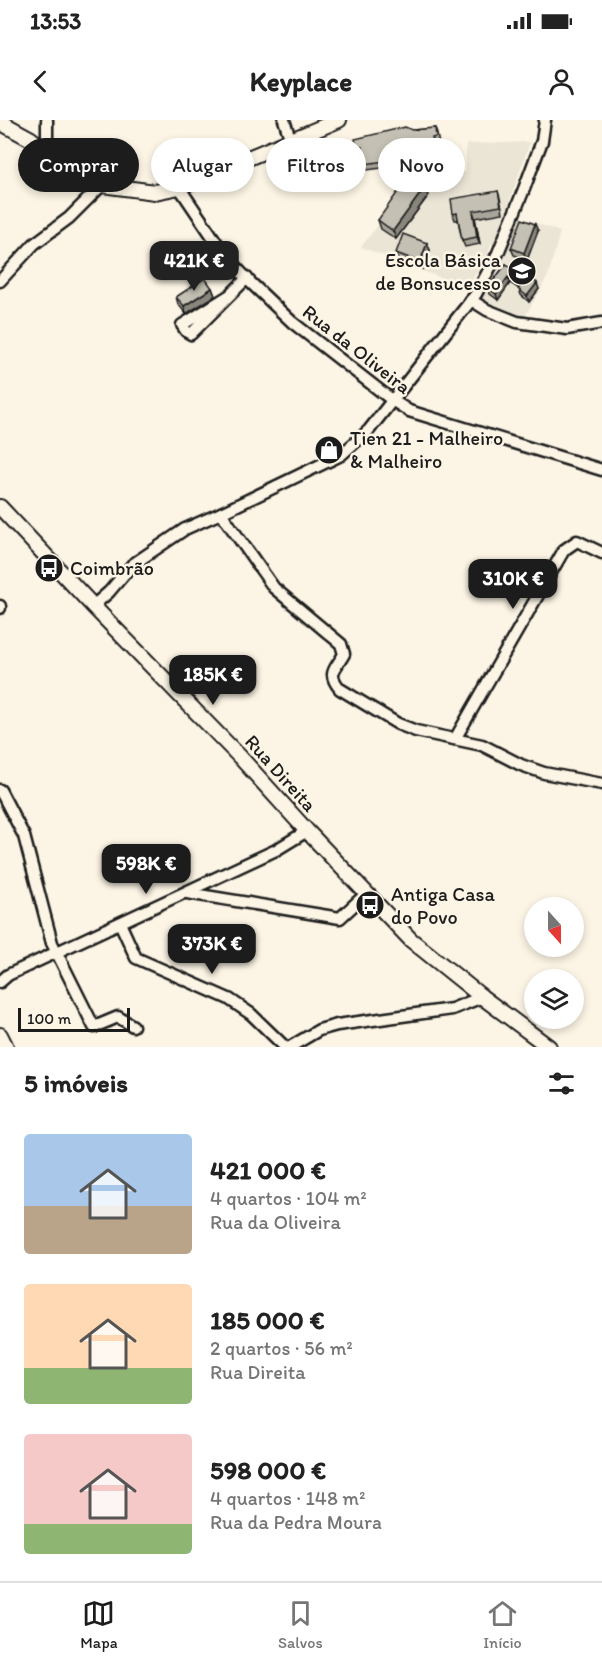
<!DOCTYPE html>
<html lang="pt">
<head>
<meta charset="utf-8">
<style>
  :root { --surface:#fff; --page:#f6f6f6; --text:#222; --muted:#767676; --line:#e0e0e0; --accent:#1c1c1c }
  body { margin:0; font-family:Itim,sans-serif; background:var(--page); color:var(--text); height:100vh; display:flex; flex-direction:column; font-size:22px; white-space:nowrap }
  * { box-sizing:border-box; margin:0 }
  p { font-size:20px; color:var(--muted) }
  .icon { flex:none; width:33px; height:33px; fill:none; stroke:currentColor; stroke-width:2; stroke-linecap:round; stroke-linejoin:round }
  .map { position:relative; height:927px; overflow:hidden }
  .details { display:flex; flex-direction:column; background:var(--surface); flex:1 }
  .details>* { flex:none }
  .guide { position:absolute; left:18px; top:18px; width:567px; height:54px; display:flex; gap:12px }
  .needle { width:39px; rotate:159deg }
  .controls { position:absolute; left:524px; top:777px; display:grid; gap:12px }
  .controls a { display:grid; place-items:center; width:60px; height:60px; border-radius:50%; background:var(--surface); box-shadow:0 3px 9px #0003; font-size:30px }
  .scale { position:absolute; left:18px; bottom:15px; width:112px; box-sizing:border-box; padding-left:6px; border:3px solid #1c1c1c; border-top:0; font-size:16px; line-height:21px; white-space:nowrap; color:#1c1c1c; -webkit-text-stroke:4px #fcf5e5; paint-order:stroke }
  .price { position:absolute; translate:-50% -51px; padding:0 14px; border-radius:12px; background:var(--accent); color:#fff; font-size:20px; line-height:39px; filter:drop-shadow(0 2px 3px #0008) }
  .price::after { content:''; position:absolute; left:50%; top:36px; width:18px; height:14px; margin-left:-9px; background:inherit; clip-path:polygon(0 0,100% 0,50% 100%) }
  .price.active { background:#222; color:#fff }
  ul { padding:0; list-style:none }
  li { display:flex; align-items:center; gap:18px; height:150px; padding:0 24px }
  li span { display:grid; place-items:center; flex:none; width:168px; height:120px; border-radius:6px; color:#555 }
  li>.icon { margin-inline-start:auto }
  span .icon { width:72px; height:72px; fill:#fffc; stroke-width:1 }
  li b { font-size:26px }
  h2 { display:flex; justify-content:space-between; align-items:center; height:72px; padding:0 24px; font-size:26px }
  .tag { padding:0 21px; border-radius:27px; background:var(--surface); box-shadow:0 3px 9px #0003; font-size:21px; line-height:54px }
  .tag.active { background:var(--accent); color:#fff }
  .status { display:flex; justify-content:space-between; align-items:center; height:42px; padding:0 30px; background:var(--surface); direction:ltr }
  .status svg { height:16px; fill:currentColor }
  header { display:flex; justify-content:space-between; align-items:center; height:78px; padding:0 24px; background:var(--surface); font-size:27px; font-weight:700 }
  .dock { display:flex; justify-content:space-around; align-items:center; height:84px; border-top:2px solid var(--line); background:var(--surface); font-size:16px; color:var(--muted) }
  .dock a { display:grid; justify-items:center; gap:3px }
  .dock .active { color:var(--accent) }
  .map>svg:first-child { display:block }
  .built { fill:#ebe5d6 }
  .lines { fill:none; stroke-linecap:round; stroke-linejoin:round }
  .minor-casing { stroke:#1c1c1c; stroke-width:15 }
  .major-casing { stroke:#1c1c1c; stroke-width:18 }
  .minor { stroke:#fcf5e5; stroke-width:10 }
  .major { stroke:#fcf5e5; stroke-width:14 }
  .wall { fill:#a9a59a; stroke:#1c1c1c; stroke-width:1.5 }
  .shaded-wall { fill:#89867d; stroke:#1c1c1c; stroke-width:1.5 }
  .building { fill:#c4c0b3; stroke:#1c1c1c; stroke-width:1.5 }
  .labels { text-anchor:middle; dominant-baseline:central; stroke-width:5; stroke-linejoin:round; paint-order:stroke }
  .poi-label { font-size:20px; fill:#1c1c1c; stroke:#fcf5e5; text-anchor:start }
  .street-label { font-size:20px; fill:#1c1c1c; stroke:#fcf5e5 }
</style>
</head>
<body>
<div class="status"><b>13:53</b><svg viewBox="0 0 49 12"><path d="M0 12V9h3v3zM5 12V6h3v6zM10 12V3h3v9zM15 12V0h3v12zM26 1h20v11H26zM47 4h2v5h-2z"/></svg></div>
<header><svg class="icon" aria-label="back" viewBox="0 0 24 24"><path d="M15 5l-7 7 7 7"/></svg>Keyplace<svg class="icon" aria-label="person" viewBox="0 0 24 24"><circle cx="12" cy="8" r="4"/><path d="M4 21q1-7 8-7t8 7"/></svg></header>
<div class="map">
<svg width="602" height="927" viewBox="0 0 602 927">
  <rect width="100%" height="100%" fill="#fcf5e5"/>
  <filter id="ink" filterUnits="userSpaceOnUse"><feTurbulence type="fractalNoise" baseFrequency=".0167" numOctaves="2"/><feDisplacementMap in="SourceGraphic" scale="12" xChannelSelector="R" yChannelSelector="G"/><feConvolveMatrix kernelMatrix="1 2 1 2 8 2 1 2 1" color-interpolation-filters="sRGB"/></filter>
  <g filter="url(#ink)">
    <g class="built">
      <polygon points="530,22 495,123 491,124 488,134 467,168 361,127 411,63 466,52 466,24"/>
      <polygon points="517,96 560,112 548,156 524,198 478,179 497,147"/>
    </g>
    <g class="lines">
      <g class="minor-casing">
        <g id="minor">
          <polyline points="284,0 291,21"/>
          <polyline points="44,30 47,19 47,0"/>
          <polyline points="179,67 227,138 251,163 292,202 392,280 409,291 602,350"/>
          <polyline points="0,161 34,124 69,98 102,65"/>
          <polyline points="230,175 182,205 186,211 191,214 247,158"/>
          <polyline points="471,180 487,190 517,202 567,209 602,203"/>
          <path d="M221,393L274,468L341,524L344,534C336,549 326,552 340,569L398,604L416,611L482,625L521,645L544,653L602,664"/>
          <polyline points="0,486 0,488"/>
          <polyline points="93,486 109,472 132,445 185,409 221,393 341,335 369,310 476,174 498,133 524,69 542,21 545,0"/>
          <polyline points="455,619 564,430 577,421 602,433"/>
          <polyline points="0,670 24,716 52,823 94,907 118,897 133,906"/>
          <polyline points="187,773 340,798 367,773"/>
          <polyline points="120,803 136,838 229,879 251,894 285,927"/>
          <polyline points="0,862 8,855 57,832 276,730 307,711"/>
          <polyline points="290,927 319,910 337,905 452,889 482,877"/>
        </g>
      </g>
      <g class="major-casing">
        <g id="major">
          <polyline points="0,2 31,19 76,55 102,65 155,72 179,67 339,0"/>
          <polyline points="0,387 93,486 240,637 307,711 411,820 482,877 549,927"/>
          <polyline points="0,915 6,927"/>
        </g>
      </g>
      <use href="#minor" class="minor"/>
      <use href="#major" class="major"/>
    </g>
    <g class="wall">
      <polygon points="435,8 437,14 439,24 435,24 435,27 433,28 435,41 367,50 365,44 363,33 358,32 356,25 412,10"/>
      <polygon points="425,67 428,76 396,119 381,109 378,100"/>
      <polygon points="498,71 500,78 503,93 475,98 480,124 465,127 462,120 458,100 455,100 453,94"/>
      <polygon points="538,111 527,140 514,135 511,128"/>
      <polygon points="427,123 430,130 423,149 399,140 396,133"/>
      <polygon points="506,144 516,155 524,161 539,169 529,182 521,175 519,169 510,163 498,180 490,174 488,168"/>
      <polygon points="212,168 215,176 186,194 178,184 176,177"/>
    </g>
    <g class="shaded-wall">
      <polygon points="431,21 433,28 435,41 433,34"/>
      <polygon points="425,67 428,76 396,119 393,111"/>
      <polygon points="473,91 475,98 480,124 477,117"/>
      <polygon points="535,104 538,111 527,140 524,133"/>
      <polygon points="427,123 430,130 423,149 420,142"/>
      <polygon points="508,157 510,163 498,180 496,174"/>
      <polygon points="537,163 539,169 529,182 527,176"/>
      <polygon points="212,168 215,176 186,194 184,186"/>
    </g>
    <g class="building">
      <polygon points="405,7 412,10 435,8 436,17 432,18 433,21 431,21 433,34 365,44 362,27 356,25 355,19"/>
      <polygon points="409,56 425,67 393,111 378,100"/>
      <polygon points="498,71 501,86 473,91 477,117 462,120 457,93 453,94 451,79"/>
      <polygon points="522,99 535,104 524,133 511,128"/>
      <polygon points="403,114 427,123 420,142 396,133"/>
      <polygon points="506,144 514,149 511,152 524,161 528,156 537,163 527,176 518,169 521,166 508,157 496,174 488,168"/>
      <polygon points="205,158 212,168 184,186 176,177"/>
    </g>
  </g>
  <defs>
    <g id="school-disc" transform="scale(1.5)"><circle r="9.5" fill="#1c1c1c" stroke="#fcf5e5"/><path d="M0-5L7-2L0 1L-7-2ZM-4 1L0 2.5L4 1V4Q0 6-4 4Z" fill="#fff"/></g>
    <g id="shop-disc" transform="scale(1.5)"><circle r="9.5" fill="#1c1c1c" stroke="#fcf5e5"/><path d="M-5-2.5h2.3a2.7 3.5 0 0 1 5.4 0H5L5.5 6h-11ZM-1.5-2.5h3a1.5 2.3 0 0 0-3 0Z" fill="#fff"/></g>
    <g id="bus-disc" transform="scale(1.5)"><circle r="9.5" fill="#1c1c1c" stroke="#fcf5e5"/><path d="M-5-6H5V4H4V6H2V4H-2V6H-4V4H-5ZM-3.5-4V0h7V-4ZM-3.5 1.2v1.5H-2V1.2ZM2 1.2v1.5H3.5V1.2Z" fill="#fff"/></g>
  </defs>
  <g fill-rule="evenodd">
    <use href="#school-disc" x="522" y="151"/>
    <use href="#shop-disc" x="329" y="330"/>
    <use href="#bus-disc" x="49" y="448"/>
    <use href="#bus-disc" x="370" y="785"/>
  </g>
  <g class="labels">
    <g class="poi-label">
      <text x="501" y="140" text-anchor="end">Escola Básica<tspan x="501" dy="23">de Bonsucesso</tspan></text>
      <text x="350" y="318">Tien 21 - Malheiro<tspan x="350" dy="23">&amp; Malheiro</tspan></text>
      <text x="70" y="448">Coimbrão</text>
      <text x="391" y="774">Antiga Casa<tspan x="391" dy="23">do Povo</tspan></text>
    </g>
    <g class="street-label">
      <text transform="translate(357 229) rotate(38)">Rua da Oliveira</text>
      <text transform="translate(281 653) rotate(48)">Rua Direita</text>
    </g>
  </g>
</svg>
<div class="controls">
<a><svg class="needle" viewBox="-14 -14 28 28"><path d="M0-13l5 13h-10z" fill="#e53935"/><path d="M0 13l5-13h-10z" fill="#767676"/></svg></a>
<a><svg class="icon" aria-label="layers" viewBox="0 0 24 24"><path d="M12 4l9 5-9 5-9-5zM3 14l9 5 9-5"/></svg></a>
</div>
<div class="scale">100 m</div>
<b class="price active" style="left:194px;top:172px">421K €</b>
<b class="price" style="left:513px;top:490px">310K €</b>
<b class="price" style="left:213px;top:586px">185K €</b>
<b class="price" style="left:146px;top:775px">598K €</b>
<b class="price" style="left:212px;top:855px">373K €</b>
<div class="guide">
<a class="tag active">Comprar</a>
<a class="tag">Alugar</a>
<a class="tag">Filtros</a>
<a class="tag">Novo</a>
</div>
</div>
<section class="details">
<h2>5 imóveis<svg class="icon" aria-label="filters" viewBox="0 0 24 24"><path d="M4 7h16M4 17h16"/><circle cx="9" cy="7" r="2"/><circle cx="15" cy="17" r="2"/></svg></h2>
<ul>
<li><span style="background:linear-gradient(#a9c7e8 60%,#b9a48a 0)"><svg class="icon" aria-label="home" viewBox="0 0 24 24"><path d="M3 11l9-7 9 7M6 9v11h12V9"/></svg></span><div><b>421 000 €</b><p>4 quartos · 104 m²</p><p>Rua da Oliveira</p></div></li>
<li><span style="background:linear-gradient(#ffd9b3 70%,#8fb573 0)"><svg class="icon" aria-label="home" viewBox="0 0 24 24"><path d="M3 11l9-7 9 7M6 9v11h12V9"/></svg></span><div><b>185 000 €</b><p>2 quartos · 56 m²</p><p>Rua Direita</p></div></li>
<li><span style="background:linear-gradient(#f6c9c9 75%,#8fb573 0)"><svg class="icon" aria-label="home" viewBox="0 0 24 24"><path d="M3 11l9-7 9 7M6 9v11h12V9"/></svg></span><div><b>598 000 €</b><p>4 quartos · 148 m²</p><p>Rua da Pedra Moura</p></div></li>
</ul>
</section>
<nav class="dock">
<a class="active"><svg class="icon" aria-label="map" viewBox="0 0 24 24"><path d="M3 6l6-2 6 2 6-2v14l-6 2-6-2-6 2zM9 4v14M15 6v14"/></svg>Mapa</a>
<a><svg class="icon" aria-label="saved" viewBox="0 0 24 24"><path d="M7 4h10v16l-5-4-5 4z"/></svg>Salvos</a>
<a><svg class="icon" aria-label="home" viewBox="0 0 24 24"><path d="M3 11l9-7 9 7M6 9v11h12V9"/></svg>Início</a>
</nav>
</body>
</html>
